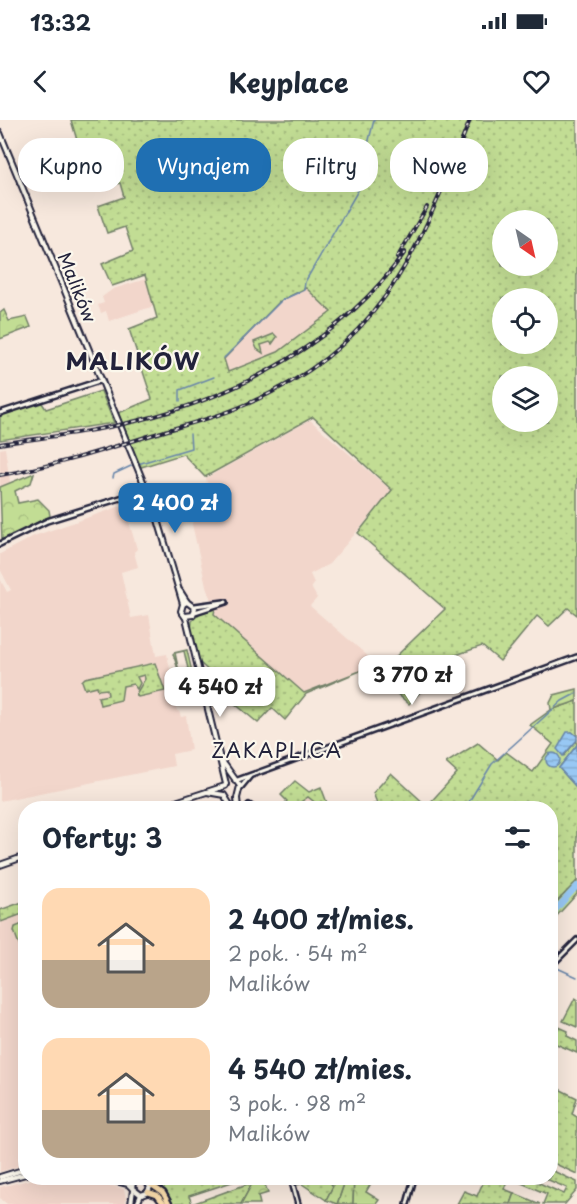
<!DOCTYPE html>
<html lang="pl">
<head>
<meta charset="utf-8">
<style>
  :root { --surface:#fff; --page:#f2f2f3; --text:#1f2937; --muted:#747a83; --accent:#1f6fb2 }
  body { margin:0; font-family:"Playpen Sans",sans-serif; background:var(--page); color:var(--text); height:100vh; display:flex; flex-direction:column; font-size:22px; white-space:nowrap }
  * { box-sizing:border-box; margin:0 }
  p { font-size:20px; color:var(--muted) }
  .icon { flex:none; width:33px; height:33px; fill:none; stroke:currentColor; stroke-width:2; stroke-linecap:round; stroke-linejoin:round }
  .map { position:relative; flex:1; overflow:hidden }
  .sheet { position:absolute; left:18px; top:681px; width:540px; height:384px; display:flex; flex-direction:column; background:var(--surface); border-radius:24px; box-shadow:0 6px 24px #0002 }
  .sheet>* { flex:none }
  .hud { position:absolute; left:18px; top:18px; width:542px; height:54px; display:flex; gap:12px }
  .needle { width:39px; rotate:146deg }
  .buttons { position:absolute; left:492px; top:90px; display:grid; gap:12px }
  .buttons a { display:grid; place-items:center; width:66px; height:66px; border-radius:50%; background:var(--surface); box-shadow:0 6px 24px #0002; font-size:30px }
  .price { position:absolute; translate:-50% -51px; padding:0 14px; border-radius:12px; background:#fff; color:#222; font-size:20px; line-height:39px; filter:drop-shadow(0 2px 3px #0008) }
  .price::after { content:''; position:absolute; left:50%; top:36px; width:18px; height:14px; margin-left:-9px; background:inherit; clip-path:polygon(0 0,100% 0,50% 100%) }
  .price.on { background:var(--accent); color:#fff }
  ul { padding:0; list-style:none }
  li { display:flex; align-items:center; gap:18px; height:150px; padding:0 24px }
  li span { display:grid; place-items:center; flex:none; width:168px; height:120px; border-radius:18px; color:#555 }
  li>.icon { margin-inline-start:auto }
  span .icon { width:72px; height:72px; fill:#fffc; stroke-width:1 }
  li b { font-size:26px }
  h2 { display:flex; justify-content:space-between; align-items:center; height:72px; padding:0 24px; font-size:26px }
  .chip { padding:0 21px; border-radius:24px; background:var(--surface); box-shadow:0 6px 24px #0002; font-size:21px; line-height:54px }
  .chip.on { background:var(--accent); color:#fff }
  .status { display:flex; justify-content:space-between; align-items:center; height:42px; padding:0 30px; background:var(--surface); direction:ltr }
  .status svg { height:16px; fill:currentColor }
  header { display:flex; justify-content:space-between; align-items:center; height:78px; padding:0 24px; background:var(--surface); font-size:27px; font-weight:700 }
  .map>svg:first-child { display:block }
  .built { fill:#f2d6cb }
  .grass { fill:url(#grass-dots); stroke:#728068; stroke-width:1.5; fill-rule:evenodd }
  .forest { fill:url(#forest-crowns); stroke:#728068; stroke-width:1.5 }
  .water { fill:url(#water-rules); stroke:#6986aa; stroke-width:1.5 }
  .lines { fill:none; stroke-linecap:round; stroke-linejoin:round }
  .stream { stroke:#6986aa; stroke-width:1.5 }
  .river { stroke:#98c8f4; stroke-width:6 }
  .street-casing { stroke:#22223b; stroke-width:8 }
  .secondary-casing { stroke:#22223b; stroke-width:8 }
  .primary-casing { stroke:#22223b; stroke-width:9 }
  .street { stroke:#fbf7ec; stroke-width:3 }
  .secondary { stroke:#fbf7ec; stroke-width:4 }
  .primary { stroke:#fbddab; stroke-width:4.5 }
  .rail-casing { stroke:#22223b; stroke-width:4 }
  .rail { stroke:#fbf7ec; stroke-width:1.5; stroke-dasharray:4.5; stroke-linecap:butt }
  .labels { text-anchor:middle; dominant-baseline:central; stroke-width:4.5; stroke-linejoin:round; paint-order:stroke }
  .street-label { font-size:18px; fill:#22223b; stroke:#fbf7ec }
  .neighbourhood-label { font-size:20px; letter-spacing:1.5px; fill:#22223b; stroke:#fbf7ec }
  .district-label { font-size:24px; font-weight:bold; letter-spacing:1.5px; fill:#22223b; stroke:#fbf7ec }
</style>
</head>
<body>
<div class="status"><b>13:32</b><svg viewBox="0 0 49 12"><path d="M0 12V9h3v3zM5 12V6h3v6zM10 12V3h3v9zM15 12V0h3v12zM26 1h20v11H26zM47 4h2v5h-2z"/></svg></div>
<header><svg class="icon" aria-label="back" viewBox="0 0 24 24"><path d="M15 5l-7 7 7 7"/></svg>Keyplace<svg class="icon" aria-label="heart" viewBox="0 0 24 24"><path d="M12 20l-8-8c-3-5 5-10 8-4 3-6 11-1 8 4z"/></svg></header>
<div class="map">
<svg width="577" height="1084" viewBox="0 0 577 1084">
  <defs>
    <pattern id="grass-dots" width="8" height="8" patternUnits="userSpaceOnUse" patternTransform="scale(1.5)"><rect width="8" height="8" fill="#c2dd94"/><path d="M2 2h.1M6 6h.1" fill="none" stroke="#a6bd80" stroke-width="1.8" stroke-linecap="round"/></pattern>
    <pattern id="forest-crowns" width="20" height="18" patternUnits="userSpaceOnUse" patternTransform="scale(1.5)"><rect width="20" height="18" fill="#c2dd94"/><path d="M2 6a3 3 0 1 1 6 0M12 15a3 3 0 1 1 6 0" fill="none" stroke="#a6bd80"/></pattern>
    <pattern id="water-rules" width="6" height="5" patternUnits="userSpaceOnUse" patternTransform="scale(1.5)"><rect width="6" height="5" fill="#98c8f4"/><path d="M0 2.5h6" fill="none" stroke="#83acd2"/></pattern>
  </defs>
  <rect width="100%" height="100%" fill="#f7e8dd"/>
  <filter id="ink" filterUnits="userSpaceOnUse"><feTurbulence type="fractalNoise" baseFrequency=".0167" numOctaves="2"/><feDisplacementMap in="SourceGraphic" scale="12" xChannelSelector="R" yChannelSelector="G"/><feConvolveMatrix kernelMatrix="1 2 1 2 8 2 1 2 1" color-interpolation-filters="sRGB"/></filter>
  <g filter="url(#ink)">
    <g class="built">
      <polygon points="146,159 154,186 109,201 106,191 101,193 98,185 104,183 102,177 113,169"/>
      <polygon points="305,168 331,192 278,232 228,252 224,239 280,181"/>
      <polygon points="310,300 392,371 329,444 310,454 314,463 311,467 317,478 310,486 377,544 304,573 213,495 215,488 207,470 192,404 200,385 197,377 203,366 207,364 206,358"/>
      <polygon points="5,328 10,362 0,367 0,329"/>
      <polygon points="124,385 137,429 134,432 138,447 121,452 131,498 149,495 156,536 167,534 173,564 178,563 182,581 175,582 177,591 179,591 181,597 186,596 191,630 172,634 174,646 0,681 0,459 7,472 11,470 0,449 0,434 34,416"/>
      <polygon points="308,677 322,688 292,688"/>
      <polygon points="25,793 25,1044 0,1052 0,799 1,802"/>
      <polygon points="38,1058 81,1058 124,1069 126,1079 125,1084 7,1084 0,1078 0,1067"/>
    </g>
    <g class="grass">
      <path d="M71,0H577V495L568,488L549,506L537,496L500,541L482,526L453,536L409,584L367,548L380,543L385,547L445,489L358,413L392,370L313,297L205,357L183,334L138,348L116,294L152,279L129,209L157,198L145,155L112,166L102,144L133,131L125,107L107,113L98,86L124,77L120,63L92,71ZM502,100H548V146H502ZM306,168L331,192L278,232L228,252L224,239L280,181ZM502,178H548V224H502ZM502,256H548V302H502Z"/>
      <polygon points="274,214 277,217 272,224 270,222 261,225 263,233 257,229 254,222"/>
      <polygon points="101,271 114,303 0,320 0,294 40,280 46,289"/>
      <polygon points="215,489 214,494 304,573 360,551 306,574 285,600 272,588 258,603 210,563 213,555 199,542 191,511 192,501 201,492"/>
      <polygon points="187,530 194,561 191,562 184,531 175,533 179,552 173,534 174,533"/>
      <polygon points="155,543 165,571 138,577 136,574 145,559 144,555 137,557 140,563 137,569 133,564 123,566 121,580 100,585 98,577 108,575 107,569 98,570 97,566 85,569 82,561 85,558"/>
      <polygon points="577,581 577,616 572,612 564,636 577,620 577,625 559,648 577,668 577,761 551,788 550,688 363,688 377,683 373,673 391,653 427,686 457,653 446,643 478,623 498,640 506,632 533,652 553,624 530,605 551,590"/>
      <polygon points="295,661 309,672 321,667 329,688 322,688 308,677 292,688 281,688 287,681 281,675"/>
      <polygon points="25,781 25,793 1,802 0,790"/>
      <polygon points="25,803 26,803 25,841 14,811 15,807"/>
      <polygon points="575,878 577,879 577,907 563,901"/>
      <polygon points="559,907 568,911 567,916 577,921 577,933 554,923 551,929 551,921"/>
      <polygon points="551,965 577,978 572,994 577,997 577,1054 551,1042"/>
      <polygon points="551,1050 577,1062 577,1070 565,1084 543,1084 547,1074 510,1058 528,1058 564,1074 567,1068 544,1058 550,1058"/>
      <polygon points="155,1058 163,1058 164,1065 176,1066 200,1058 244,1058 189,1076 192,1084 253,1062 241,1084 172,1084"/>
      <polygon points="293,1058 327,1058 333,1066 326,1080 302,1064 296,1065"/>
      <polygon points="346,1058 354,1058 353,1084 337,1084"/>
      <polygon points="485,1058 508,1058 504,1069 514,1073 510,1084 457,1084 464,1071 477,1076"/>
    </g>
    <g class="forest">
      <polygon points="4,190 9,201 27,197 31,207 0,219 0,193"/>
      <polygon points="34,353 31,363 15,371 18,383 38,379 49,390 50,396 2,421 0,367"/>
      <polygon points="577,569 577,581 551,590 550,583 554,575"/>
      <polygon points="577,761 577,774 551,802 551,788"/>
      <polygon points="327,1058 346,1058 337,1084 326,1080 333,1066"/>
      <polygon points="354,1058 374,1058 366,1072 379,1080 376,1084 353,1084"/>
      <polygon points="263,1059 268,1073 258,1076 260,1084 241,1084 253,1062"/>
      <polygon points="514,1073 540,1084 510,1084"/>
    </g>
    <g class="water">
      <polygon points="567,612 572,612 577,616 577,620 563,636 557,629"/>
      <polygon points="577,625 577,668 559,648"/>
      <circle cx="553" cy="640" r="7"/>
    </g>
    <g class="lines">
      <g class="stream">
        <polyline points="224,238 282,180 304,170 305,162 360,67 359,60 374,0"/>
        <polyline points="180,281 180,270 214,257"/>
        <polyline points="113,358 114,354 131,346 191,328 190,314"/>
        <polyline points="465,688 492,644 562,581 577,573"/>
        <polyline points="555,847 577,857"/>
      </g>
      <polyline class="river" points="550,796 577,766"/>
      <g class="street-casing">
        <g id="street">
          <polyline points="0,293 102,260"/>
          <polyline points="0,424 47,401 146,370"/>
          <polyline points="195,486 224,482"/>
          <polyline points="195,492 226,482"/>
          <polyline points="235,661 577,537"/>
          <polyline points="241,667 250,656"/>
          <polyline points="249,685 253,688"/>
          <polyline points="550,847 577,820"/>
          <polyline points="291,1058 298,1084"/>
          <polyline points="407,1084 414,1058"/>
        </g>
      </g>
      <g class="secondary-casing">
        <g id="secondary">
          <polyline points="0,13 156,393 183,484"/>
          <polyline points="180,471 187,482 195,488 193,495 185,496"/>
          <polyline points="187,482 183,484 181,491 186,498 226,664"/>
          <polyline points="219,637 240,666 237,678 238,688"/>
          <polyline points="207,672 224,675 232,688"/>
          <polyline points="157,688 225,666"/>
          <polyline points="0,745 26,736"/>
          <polyline points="0,1057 26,1049"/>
          <polyline points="104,1058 128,1064 132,1068"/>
          <polyline points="125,1058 136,1058"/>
          <polyline points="138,1058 133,1063 132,1068 141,1075"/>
          <polyline points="0,1061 26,1054"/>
          <polyline points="141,1075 147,1073 150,1067 144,1058"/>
          <polyline points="131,1084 133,1070"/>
          <polyline points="137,1084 141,1075"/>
        </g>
      </g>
      <g class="primary-casing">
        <g id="primary">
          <polyline points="150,1064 163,1073 169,1084"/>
          <polyline points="148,1072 157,1075 164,1084"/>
        </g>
      </g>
      <use href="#street" class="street"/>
      <use href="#secondary" class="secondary"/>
      <use href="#primary" class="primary"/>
      <g class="rail-casing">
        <g id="rail">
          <polyline points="397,138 427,87"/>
          <path d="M0,324C47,317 94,312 140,300C241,275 344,219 405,132"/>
          <path d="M0,355C53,347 107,329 158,313C185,305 214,298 240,287C383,228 417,133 470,0"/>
        </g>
      </g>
      <use href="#rail" class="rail"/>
    </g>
  </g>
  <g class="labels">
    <g class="street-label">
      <text transform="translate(78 167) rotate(68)">Malików</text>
    </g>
    <g class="neighbourhood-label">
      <text x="277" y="630">ZAKAPLICA</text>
    </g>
    <g class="district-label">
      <text x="133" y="240">MALIKÓW</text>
    </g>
  </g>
</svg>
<div class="buttons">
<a><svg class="needle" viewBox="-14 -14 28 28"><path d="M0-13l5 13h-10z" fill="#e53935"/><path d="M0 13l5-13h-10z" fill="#747a83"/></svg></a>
<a><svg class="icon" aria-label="locate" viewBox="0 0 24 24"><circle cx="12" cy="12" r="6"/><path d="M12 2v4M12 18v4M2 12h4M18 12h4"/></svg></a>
<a><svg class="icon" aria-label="layers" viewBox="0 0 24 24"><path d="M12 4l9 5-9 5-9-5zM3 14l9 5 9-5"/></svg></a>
</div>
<b class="price on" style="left:175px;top:414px">2 400 zł</b>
<b class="price" style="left:412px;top:586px">3 770 zł</b>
<b class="price" style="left:220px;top:598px">4 540 zł</b>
<div class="hud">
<a class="chip">Kupno</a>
<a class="chip on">Wynajem</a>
<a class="chip">Filtry</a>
<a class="chip">Nowe</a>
</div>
<section class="sheet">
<h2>Oferty: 3<svg class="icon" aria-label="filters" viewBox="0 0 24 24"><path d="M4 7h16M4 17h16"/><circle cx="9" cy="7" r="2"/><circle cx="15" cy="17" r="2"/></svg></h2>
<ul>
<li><span style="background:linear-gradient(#ffd9b3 60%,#b9a48a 0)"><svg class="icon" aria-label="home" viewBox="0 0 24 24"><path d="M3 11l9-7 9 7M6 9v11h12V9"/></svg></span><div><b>2 400 zł/mies.</b><p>2 pok. · 54 m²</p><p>Malików</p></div></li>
<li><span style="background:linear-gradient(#ffd9b3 60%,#b9a48a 0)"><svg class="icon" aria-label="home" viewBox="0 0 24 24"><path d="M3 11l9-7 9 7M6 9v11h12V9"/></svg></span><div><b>4 540 zł/mies.</b><p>3 pok. · 98 m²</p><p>Malików</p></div></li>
</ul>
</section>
</div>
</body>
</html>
